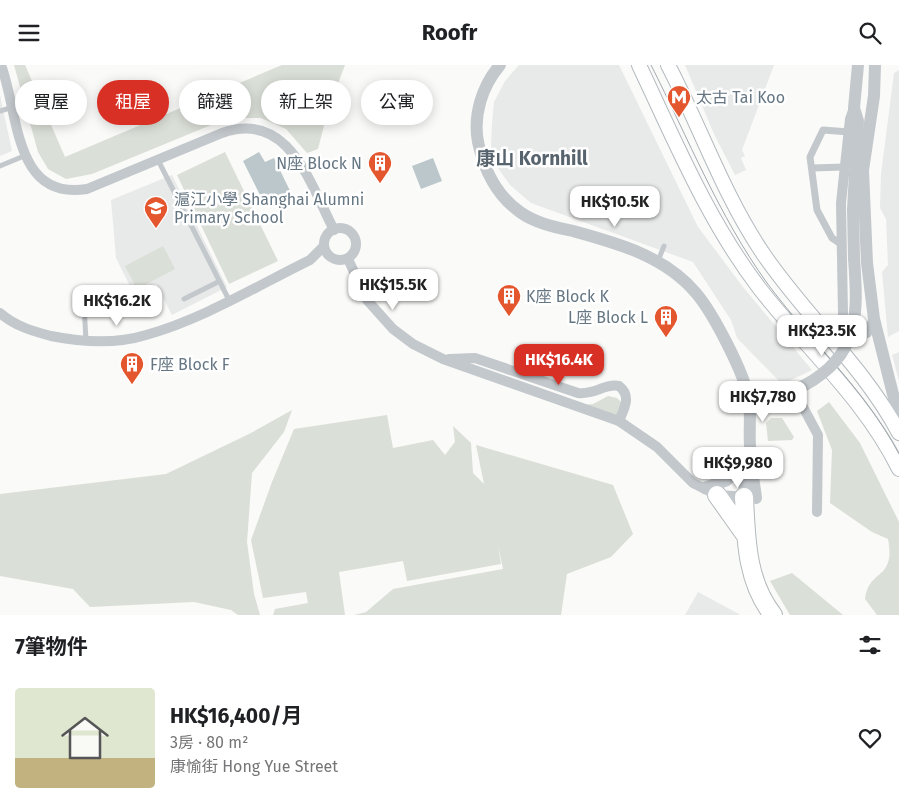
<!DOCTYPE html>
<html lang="zh-TW">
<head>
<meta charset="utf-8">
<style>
  :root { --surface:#fff; --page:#f6f6f6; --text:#202124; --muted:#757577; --line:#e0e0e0; --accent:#d93025 }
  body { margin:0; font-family:"Fira Sans","Noto Sans TC",sans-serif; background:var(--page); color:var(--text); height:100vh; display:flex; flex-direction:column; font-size:19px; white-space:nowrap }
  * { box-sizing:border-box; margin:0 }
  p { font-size:16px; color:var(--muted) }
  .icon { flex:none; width:28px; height:28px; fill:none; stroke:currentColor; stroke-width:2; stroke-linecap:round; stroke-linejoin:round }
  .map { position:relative; height:550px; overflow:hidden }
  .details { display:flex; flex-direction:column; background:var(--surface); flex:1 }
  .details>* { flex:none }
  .banner { position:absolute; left:15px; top:15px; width:500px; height:45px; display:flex; gap:10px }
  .price { position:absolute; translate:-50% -42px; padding:0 11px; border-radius:10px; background:#fff; color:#222; font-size:16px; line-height:32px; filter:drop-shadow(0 1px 2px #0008) }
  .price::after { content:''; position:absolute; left:50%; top:30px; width:15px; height:11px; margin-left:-8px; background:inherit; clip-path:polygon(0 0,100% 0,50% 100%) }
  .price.active { background:var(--accent); color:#fff }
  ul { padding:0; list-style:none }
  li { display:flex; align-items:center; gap:15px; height:125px; padding:0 15px }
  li+li { border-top:1px solid var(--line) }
  li span { display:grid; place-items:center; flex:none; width:140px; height:100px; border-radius:5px; color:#555 }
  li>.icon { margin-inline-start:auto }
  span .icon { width:60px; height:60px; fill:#fffc; stroke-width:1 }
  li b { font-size:21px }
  h2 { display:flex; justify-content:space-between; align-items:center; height:60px; padding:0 15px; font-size:21px }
  .tag { padding:0 18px; border-radius:22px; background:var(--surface); box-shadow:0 2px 12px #0003; font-size:18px; line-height:45px }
  .tag.active { background:var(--accent); color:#fff }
  header { display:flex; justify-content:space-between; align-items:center; height:65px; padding:0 15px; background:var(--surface); font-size:22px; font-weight:700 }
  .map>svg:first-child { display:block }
  .built { fill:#e8e9e9 }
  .green { fill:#dadfd7 }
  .water { fill:#bbc7cb }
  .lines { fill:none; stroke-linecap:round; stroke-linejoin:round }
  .secondary-casing { stroke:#b3babf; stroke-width:16 }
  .motorway-casing { stroke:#b4b9bd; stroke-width:20 }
  .service { stroke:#c3c8cc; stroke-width:5 }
  .pedestrian { stroke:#c3c8cc; stroke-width:7 }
  .minor { stroke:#c3c8cc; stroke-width:10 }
  .tertiary { stroke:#c3c8cc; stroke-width:12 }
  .secondary { stroke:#fff; stroke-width:14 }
  .motorway { stroke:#fff; stroke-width:18 }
  .tram { stroke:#a2aab0; stroke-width:1 }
  .tertiary-bridge { stroke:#c3c8cc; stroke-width:12 }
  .labels { text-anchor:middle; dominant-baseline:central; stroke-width:5; stroke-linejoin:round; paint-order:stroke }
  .poi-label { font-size:16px; fill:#657683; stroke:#fff; text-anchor:start }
  .quarter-label { font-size:19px; font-weight:bold; fill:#57646e; stroke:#fff }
</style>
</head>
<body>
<header><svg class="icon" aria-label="menu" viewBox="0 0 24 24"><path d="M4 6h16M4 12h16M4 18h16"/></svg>Roofr<svg class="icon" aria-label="search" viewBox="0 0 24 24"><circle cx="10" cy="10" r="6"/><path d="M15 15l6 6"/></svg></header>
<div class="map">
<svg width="899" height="550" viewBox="0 0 899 550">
  <rect width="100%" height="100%" fill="#fafaf8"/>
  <g class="built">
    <polygon points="519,0 619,0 698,162 743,222 812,305 787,317 779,316 737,273 731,255 693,197 531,138 510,120 498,103 491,83 492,58 494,37 505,16"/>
    <polygon points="685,0 774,0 742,85 745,91 741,93 746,105 735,110 714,69"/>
    <polygon points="899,5 899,266 888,272 882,207 888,200 886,154 880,143 881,109 894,8"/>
    <polygon points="0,30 12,86 0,91"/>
    <polygon points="172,110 227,222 172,250 156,219 134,229 116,193 111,135"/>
    <polygon points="899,287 899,316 892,290"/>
    <polygon points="698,527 739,549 739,550 685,550"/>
  </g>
  <g class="green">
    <polygon points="14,0 25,0 65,92 282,0 345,0 328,45 318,84 307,88 286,64 261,53 228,53 92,109 66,114 48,104 38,87"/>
    <polygon points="225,87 278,196 229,219 177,110"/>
    <polygon points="163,181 175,204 137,224 125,201"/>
    <polygon points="608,331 617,333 621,337 621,353 581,340 593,339"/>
    <path d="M829,337L860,378L899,457V550H877L865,534C869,503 896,516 888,474L872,467L830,438L832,385L817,346Z"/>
    <polygon points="292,345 284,367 252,408 247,477 254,529 260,550 238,550 231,545 194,537 90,542 73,524 0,511 0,429 166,409 251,368"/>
    <polygon points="387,350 393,383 433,375 445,390 455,377 453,361 471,378 473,408 484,419 476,380 613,420 633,469 611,492 567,509 561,550 354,550 366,547 393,524 503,504 498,480 501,499 407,516 403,496 339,507 345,550 273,550 275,544 308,538 306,527 263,533 251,475 272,417 294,364"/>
    <polygon points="771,353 782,353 794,372 792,375 768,376 766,358"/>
    <polygon points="792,508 843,550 790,550 770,516"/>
  </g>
  <g class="water">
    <polygon points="259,87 265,97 274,93 295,136 282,142 278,134 265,140 243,96"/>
    <polygon points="433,93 442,116 421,124 412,101"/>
  </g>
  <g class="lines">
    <g class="secondary-casing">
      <g id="secondary">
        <path d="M639,0C675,76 708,156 760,224C807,284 865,335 899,404"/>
        <path d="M668,0C700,61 723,129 762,187C804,250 863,300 899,368"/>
      </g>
    </g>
    <g class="motorway-casing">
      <g id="motorway">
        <polyline points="717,430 744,468"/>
        <path d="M744,432C746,472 746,516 773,550"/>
      </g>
    </g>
    <g class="service">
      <polyline points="0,46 13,42"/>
      <polyline points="158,95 229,235"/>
      <polyline points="0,101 24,91"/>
      <polyline points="658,196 664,181"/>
      <polyline points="184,234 218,217"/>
      <polyline points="84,239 86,276"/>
    </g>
    <g class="pedestrian">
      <polyline points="812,103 844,102"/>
      <polyline points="841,179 832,173 817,145 810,92 823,65 849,67"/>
    </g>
    <g class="minor">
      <path d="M1,0C19,47 13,136 87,124L222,68C289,44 310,119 334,165"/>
      <polyline points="854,43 850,54 841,138 843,248 845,260 853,269 867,268 874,254"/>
      <circle cx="340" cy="179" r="16"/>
      <polyline points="348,194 367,235 393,264 413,279 443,294 619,356 657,382 693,418 717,430 749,432"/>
      <path d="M0,248C15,261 32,266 51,271C81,277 117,279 146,270C203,254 257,221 310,195L324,181"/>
      <path d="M449,294L475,293L578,328C595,330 605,318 619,321C632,331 624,344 619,356"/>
      <polyline points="794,325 818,370 817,447"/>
    </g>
    <g class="tertiary">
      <path d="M500,0C482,21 473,50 478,77C484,105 496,130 520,147C535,158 555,162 573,166C617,178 665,191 696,228C713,248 745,309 749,335C751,350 749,366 750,381C750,399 754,415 756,433"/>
      <polyline points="875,0 874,31 863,105 867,198 874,254 899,353"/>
      <polyline points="854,193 853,144 858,56 854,43 858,0"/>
      <polyline points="749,335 770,334 805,320"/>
      <polyline points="705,423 727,415 750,392"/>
      <polyline points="744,432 745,414 751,402"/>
    </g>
    <use href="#secondary" class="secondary"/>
    <use href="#motorway" class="motorway"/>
    <path class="tram" d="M651,0C688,73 719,151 767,218C810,276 865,324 899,389"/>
    <path class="tertiary-bridge" d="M805,320C860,290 858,249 854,193"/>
  </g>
  <defs>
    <g id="metro-pin" transform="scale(1.25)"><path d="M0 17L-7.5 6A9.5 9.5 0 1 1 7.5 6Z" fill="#e4572e" stroke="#fff"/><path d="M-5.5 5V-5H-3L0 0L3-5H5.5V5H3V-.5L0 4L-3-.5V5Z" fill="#fff"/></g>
    <g id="building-pin" transform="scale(1.25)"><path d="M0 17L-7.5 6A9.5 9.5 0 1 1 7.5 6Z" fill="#e4572e" stroke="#fff"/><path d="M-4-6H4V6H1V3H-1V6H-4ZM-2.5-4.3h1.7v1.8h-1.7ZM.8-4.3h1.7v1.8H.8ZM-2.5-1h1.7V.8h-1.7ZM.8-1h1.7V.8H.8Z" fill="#fff"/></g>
    <g id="school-pin" transform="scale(1.25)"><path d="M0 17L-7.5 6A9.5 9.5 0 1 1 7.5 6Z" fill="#e4572e" stroke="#fff"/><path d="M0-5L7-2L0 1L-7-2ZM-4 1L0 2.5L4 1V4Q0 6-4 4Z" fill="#fff"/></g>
  </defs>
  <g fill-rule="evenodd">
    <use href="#metro-pin" x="679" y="32"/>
    <use href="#building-pin" x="380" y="98"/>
    <use href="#school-pin" x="156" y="143"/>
    <use href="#building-pin" x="509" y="231"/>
    <use href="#building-pin" x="666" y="252"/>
    <use href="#building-pin" x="132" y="299"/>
  </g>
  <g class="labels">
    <g class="poi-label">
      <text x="696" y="32">太古 Tai Koo</text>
      <text x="362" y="98" text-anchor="end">N座 Block N</text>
      <text x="174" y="134">滬江小學 Shanghai Alumni<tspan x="174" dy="18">Primary School</tspan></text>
      <text x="526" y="231">K座 Block K</text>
      <text x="648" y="252" text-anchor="end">L座 Block L</text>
      <text x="150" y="299">F座 Block F</text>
    </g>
    <g class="quarter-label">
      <text x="532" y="93">康山 Kornhill</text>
    </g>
  </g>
</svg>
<b class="price" style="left:615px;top:163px">HK$10.5K</b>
<b class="price" style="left:393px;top:246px">HK$15.5K</b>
<b class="price" style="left:117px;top:262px">HK$16.2K</b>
<b class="price" style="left:822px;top:292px">HK$23.5K</b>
<b class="price active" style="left:559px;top:321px">HK$16.4K</b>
<b class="price" style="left:763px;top:358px">HK$7,780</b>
<b class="price" style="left:738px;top:424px">HK$9,980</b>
<div class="banner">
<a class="tag">買屋</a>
<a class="tag active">租屋</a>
<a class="tag">篩選</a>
<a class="tag">新上架</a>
<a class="tag">公寓</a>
</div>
</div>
<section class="details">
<h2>7筆物件<svg class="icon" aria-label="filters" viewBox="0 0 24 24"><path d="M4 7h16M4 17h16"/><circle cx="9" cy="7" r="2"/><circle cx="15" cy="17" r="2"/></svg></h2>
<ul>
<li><span style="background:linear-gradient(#dfe7d0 70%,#c2b280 0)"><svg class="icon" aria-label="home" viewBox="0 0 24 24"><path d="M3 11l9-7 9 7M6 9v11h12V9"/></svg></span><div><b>HK$16,400/月</b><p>3房 · 80 m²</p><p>康愉街 Hong Yue Street</p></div><svg class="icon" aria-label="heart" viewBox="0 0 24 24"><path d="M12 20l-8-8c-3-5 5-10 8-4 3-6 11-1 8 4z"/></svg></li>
</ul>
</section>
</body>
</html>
